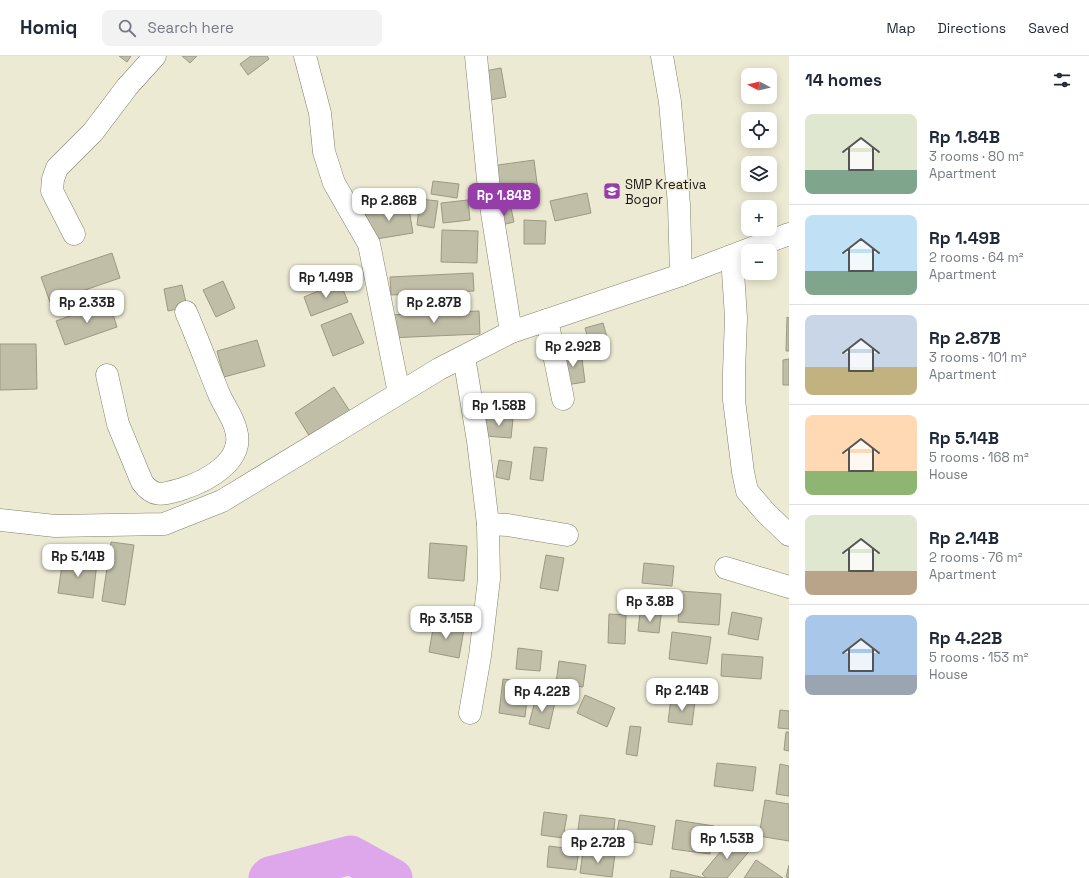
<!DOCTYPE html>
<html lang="en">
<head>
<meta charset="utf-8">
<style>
  :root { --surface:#fff; --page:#f2f2f3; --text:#1f2937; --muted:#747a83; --line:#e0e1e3; --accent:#963da9 }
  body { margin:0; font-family:"Space Grotesk",sans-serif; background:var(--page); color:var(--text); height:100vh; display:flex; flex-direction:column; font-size:15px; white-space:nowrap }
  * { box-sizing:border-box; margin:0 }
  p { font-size:13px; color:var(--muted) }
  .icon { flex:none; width:22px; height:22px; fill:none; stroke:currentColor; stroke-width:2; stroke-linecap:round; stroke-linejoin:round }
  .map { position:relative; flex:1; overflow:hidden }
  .panel { display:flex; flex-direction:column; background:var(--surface); width:300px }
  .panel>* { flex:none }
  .needle { width:26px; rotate:277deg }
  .tools { position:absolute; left:741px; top:12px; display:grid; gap:8px }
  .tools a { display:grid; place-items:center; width:36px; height:36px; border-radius:8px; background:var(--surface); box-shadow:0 2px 10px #0003; font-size:20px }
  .price { position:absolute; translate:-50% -34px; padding:0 9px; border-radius:8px; background:#fff; color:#222; font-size:13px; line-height:26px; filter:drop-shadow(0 1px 2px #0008) }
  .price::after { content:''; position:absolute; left:50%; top:24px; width:12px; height:9px; margin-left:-6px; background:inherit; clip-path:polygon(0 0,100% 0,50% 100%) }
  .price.on { background:var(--accent); color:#fff }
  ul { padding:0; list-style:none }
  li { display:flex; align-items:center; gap:12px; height:100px; padding:0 16px }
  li+li { border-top:1px solid var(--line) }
  li span { display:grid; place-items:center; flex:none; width:112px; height:80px; border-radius:8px; color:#555 }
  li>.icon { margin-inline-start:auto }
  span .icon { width:48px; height:48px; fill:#fffc; stroke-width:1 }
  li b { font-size:17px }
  h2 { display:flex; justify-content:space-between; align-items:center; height:48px; padding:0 16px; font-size:17px }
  header { display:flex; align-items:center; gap:24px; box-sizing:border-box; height:56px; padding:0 20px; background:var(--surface); border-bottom:1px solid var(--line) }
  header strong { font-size:19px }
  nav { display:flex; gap:22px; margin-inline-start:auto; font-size:14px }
  .search { width:280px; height:36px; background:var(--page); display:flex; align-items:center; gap:10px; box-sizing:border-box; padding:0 14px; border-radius:8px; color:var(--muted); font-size:15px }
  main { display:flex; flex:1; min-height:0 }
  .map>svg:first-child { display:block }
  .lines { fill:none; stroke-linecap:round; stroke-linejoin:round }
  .river { stroke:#dea6eb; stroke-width:39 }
  .building { fill:#c1bea8; stroke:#9b9883 }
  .minor-casing { stroke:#82806c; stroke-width:23 }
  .minor { stroke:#fff; stroke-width:22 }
  .labels { text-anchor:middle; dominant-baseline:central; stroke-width:3; stroke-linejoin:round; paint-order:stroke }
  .poi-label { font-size:13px; fill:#1b1912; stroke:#edead4; text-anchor:start }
</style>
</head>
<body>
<header>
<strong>Homiq</strong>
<div class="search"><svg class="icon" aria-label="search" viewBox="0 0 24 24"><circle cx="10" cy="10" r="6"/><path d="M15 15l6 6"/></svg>Search here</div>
<nav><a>Map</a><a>Directions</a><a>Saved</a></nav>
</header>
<main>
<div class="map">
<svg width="789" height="822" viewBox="0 0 789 822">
  <rect width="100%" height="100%" fill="#edead4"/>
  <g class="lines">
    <polyline class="river" points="268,822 270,820 351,799 393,822"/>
  </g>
  <g class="building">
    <polygon points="119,0 131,0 127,6"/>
    <polygon points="182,0 197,0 190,7"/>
    <polygon points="251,0 267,0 269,3 248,19 240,8"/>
    <polygon points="501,12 506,41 485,45 479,16"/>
    <polygon points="534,104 538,135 496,141 491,110"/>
    <polygon points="433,125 459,128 457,142 431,138"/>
    <polygon points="587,137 591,157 555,165 550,145"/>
    <polygon points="420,143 438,145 434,172 417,169"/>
    <polygon points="468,144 470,164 443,167 441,147"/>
    <polygon points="408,147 413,177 370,184 365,155"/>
    <polygon points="511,152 514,166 497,170 494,156"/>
    <polygon points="524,164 546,165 545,188 524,188"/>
    <polygon points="442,174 478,175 477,207 441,206"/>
    <polygon points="112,197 120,222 50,246 41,221"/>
    <polygon points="473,217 474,235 391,239 390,221"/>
    <polygon points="223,225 235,252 216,261 203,234"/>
    <polygon points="340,226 348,246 311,260 304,241"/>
    <polygon points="182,229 187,251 168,255 164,233"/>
    <polygon points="109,246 117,271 65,289 56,265"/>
    <polygon points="479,255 480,278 388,282 387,259"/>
    <polygon points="351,257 364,287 333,300 321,269"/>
    <polygon points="787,261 789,262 789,295 786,295"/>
    <polygon points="603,267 607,281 589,286 585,272"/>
    <polygon points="257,284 265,310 224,321 217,295"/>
    <polygon points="0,288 36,288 37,333 0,334"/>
    <polygon points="581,295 585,326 566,329 561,298"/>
    <polygon points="789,303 789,329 783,329 783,304"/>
    <polygon points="334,331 353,360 313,386 295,357"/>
    <polygon points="486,361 513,363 511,382 485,380"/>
    <polygon points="534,391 547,392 543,425 530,423"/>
    <polygon points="499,404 512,406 509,424 496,421"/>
    <polygon points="111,486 134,489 125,549 102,545"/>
    <polygon points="430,487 467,490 464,525 428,522"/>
    <polygon points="546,499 564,502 558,535 540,532"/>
    <polygon points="63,502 97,506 93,542 58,537"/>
    <polygon points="644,507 674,510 672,530 642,527"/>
    <polygon points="680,535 721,538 719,569 678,566"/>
    <polygon points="732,556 762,562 758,584 728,578"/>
    <polygon points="640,557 661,559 659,577 638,575"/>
    <polygon points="609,558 626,559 625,588 608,587"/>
    <polygon points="434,567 464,573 459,602 429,596"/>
    <polygon points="672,576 711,581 707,608 669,603"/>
    <polygon points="518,592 542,595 540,615 516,613"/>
    <polygon points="722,598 763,601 761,623 721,620"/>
    <polygon points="559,605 586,609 583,631 556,627"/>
    <polygon points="503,623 529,626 525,661 499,657"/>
    <polygon points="585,639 615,652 607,671 577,657"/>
    <polygon points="536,641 555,646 549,673 529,668"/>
    <polygon points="671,642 695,645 692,669 668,666"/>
    <polygon points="780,654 789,655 789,673 778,672"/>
    <polygon points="630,670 641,671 637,700 626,698"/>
    <polygon points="786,676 789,676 789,695 784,694"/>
    <polygon points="717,707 756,711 753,735 714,730"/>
    <polygon points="780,708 789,710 789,740 776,738"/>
    <polygon points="765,744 789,748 789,785 759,780"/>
    <polygon points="544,756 567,759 563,782 541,779"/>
    <polygon points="580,759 615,763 612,793 576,789"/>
    <polygon points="619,764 655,770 652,789 616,783"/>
    <polygon points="676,764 714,770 710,798 672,793"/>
    <polygon points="734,779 751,793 727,822 706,822 702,818"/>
    <polygon points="549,790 579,794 576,814 547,811"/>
    <polygon points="583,795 615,798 612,821 580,817"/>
    <polygon points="756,804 783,822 744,822"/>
    <polygon points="789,809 789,822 786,821"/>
    <polygon points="671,814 705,822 670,822"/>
  </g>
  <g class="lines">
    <g class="minor-casing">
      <g id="minor">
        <polyline points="305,0 320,57 324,96 334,127 369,188 399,337"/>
        <polyline points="476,0 490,144 511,276"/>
        <polyline points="662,0 670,46 679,149 681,219"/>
        <polyline points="74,178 52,135 53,123 57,112 93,76 127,31 155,0"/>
        <polyline points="732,200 736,262 734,316 734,344 743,416 747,435 766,457 789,479"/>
        <polyline points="547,264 563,343"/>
        <polyline points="464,301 478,385 488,468 489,523 480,600 470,657"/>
        <path d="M107,319L118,368L142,426C154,443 165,438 182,433C207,425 245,405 236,374C233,361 224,350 219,338C208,311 198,284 186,256"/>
        <polyline points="0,464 55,470 164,468 222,445 439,313 511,276 681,219 789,178"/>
        <polyline points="488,468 508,469 567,479"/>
        <polyline points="726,512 789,531"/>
      </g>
    </g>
    <use href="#minor" class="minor"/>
  </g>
  <defs>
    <g id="school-square" transform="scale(0.9)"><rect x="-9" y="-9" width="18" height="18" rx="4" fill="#963da9" stroke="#edead4"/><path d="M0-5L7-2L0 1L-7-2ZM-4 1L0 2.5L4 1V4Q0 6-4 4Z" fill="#fff"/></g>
  </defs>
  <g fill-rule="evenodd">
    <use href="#school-square" x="612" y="135"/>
  </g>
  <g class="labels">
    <g class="poi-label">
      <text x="625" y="128">SMP Kreativa<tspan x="625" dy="15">Bogor</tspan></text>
    </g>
  </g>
</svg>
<div class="tools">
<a><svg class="needle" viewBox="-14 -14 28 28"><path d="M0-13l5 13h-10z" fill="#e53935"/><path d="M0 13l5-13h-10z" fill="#747a83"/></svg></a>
<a><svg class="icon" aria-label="locate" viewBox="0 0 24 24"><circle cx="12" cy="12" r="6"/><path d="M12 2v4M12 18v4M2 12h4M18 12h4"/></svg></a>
<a><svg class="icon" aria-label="layers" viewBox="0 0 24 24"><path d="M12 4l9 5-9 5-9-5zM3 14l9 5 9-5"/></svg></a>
<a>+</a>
<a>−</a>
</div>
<b class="price on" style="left:504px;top:161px">Rp 1.84B</b>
<b class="price" style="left:389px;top:166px">Rp 2.86B</b>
<b class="price" style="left:326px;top:243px">Rp 1.49B</b>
<b class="price" style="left:87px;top:268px">Rp 2.33B</b>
<b class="price" style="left:434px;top:268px">Rp 2.87B</b>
<b class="price" style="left:573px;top:312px">Rp 2.92B</b>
<b class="price" style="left:499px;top:371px">Rp 1.58B</b>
<b class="price" style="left:78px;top:522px">Rp 5.14B</b>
<b class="price" style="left:650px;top:567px">Rp 3.8B</b>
<b class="price" style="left:446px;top:584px">Rp 3.15B</b>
<b class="price" style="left:682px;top:656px">Rp 2.14B</b>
<b class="price" style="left:542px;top:657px">Rp 4.22B</b>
<b class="price" style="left:727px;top:804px">Rp 1.53B</b>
<b class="price" style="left:598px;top:808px">Rp 2.72B</b>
</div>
<section class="panel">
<h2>14 homes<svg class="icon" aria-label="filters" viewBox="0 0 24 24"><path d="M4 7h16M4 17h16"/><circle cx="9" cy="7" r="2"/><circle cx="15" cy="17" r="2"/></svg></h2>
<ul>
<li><span style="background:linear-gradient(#dfe7d0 70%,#7fa58c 0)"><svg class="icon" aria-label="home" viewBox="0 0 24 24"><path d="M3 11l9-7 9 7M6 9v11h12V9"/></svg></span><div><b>Rp 1.84B</b><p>3 rooms · 80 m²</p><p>Apartment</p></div></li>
<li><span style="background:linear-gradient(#bfe0f5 70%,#7fa58c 0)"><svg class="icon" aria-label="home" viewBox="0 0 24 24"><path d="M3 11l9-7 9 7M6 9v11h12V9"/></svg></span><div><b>Rp 1.49B</b><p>2 rooms · 64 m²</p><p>Apartment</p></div></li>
<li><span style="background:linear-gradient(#c9d6e8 65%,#c2b280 0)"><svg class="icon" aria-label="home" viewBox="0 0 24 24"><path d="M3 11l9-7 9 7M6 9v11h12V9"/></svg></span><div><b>Rp 2.87B</b><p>3 rooms · 101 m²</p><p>Apartment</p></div></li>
<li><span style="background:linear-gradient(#ffd9b3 70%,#8fb573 0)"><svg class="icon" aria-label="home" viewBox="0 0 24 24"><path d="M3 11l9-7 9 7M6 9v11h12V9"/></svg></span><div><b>Rp 5.14B</b><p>5 rooms · 168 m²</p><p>House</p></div></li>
<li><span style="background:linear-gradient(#dfe7d0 70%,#b9a48a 0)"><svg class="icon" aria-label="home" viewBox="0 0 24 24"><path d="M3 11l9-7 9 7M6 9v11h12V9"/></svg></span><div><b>Rp 2.14B</b><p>2 rooms · 76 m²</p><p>Apartment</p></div></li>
<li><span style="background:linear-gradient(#a9c7e8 75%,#9aa5b1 0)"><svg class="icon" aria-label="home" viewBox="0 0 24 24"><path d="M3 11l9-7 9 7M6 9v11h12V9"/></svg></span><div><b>Rp 4.22B</b><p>5 rooms · 153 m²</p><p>House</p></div></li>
</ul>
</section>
</main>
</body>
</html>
